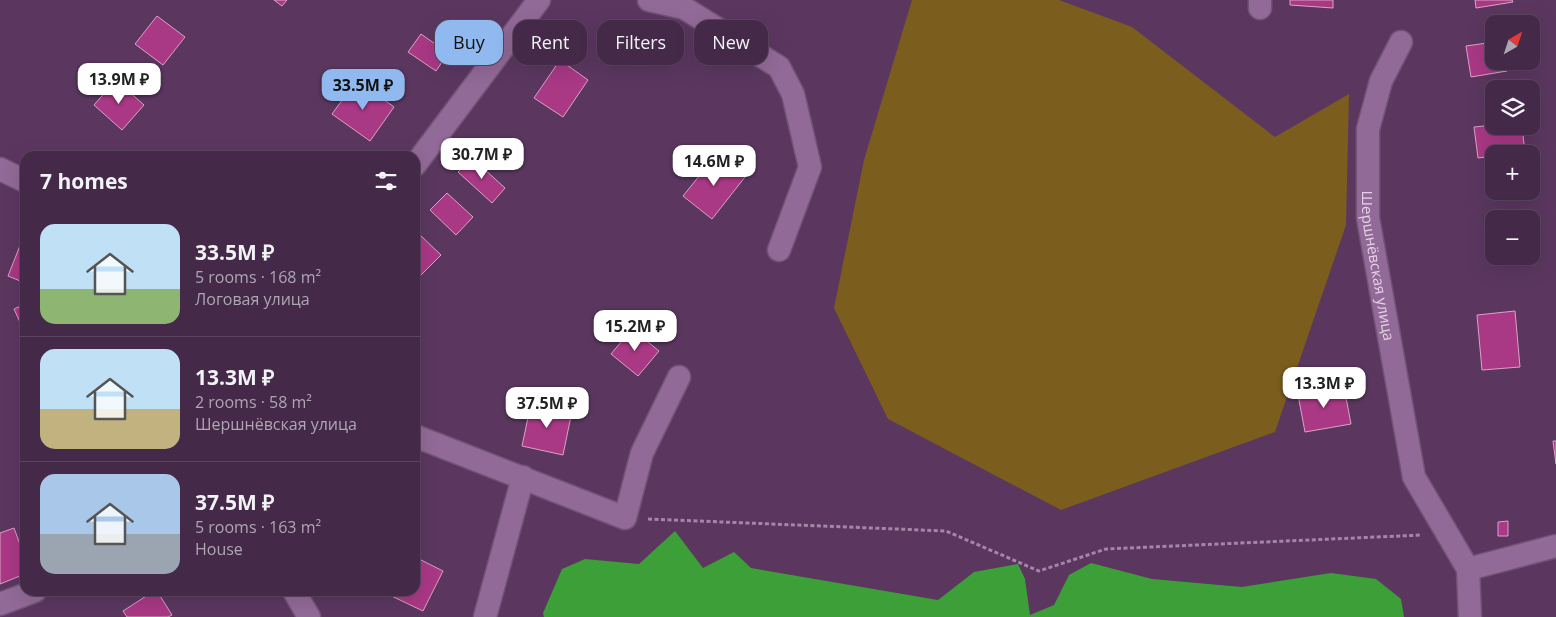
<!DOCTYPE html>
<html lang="en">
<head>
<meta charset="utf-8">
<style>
  :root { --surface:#442948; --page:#4b314f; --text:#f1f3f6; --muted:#afa6b4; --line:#5c4560; --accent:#90b9f0 }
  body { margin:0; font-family:"Open Sans",sans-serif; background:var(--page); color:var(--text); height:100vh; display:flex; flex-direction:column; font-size:19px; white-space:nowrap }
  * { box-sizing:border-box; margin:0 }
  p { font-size:16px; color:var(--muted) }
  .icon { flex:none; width:28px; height:28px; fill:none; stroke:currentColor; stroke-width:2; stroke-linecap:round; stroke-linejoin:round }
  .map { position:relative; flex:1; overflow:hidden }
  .side { position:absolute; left:20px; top:151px; width:400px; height:445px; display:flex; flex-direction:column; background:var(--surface); border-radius:15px; box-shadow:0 5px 20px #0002,0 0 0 1px var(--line) }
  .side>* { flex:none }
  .top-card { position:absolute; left:435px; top:20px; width:475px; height:45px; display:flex; gap:10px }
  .needle { width:32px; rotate:39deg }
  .controls { position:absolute; left:1485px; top:15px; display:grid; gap:10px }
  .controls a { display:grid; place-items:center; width:55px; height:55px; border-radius:10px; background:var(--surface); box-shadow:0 5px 20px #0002,0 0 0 1px var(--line); font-size:25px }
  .price { position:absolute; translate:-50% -42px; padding:0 11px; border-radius:10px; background:#fff; color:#222; font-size:16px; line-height:32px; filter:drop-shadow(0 1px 2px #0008) }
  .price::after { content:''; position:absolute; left:50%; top:30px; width:15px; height:11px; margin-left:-8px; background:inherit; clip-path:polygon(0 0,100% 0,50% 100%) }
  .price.on { background:var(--accent); color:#111 }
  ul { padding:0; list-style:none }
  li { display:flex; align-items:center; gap:15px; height:125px; padding:0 20px }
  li+li { border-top:1px solid var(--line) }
  li span { display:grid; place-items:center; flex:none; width:140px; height:100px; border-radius:15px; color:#555 }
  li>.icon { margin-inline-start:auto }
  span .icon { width:60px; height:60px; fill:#fffc; stroke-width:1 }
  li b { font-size:21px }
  h2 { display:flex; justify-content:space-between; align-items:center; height:60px; padding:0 20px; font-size:21px }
  .chip { padding:0 18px; border-radius:15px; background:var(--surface); box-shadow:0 5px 20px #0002,0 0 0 1px var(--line); font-size:18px; line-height:45px }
  .chip.on { background:var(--accent); color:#111 }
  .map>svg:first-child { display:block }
  .green { fill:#7b5d1e }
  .water { fill:#3c9f37 }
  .building { fill:#a93885; stroke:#dca2c5 }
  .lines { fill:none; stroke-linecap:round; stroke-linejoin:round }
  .minor-casing { stroke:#725375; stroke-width:25 }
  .path { stroke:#a487a7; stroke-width:3; stroke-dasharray:4 2.5; stroke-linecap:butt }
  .minor { stroke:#926a97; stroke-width:22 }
  .labels { text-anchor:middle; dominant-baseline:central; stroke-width:5; stroke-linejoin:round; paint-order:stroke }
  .street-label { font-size:15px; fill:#e6d0e8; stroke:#502c55 }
</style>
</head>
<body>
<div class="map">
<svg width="1556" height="617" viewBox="0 0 1556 617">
  <rect width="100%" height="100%" fill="#5b3760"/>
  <polygon class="green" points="912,0 1059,0 1132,27 1275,137 1349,94 1346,225 1275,432 1061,510 888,419 834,308 864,160"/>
  <polygon class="water" points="675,531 703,568 734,552 751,568 938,600 974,572 1018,564 1025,579 1030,615 1054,605 1069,575 1091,563 1152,579 1242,587 1331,573 1376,579 1401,599 1404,617 544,617 543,613 562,569 585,559 639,564"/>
  <g class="building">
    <polygon points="274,0 287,0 282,6"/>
    <polygon points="1290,0 1333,0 1333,8 1290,5"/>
    <polygon points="1475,0 1512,0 1513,2 1476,8"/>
    <polygon points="157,16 185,37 163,65 135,44"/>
    <polygon points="421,34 448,53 436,71 408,52"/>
    <polygon points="1494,42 1494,61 1506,61 1507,71 1471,77 1466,46"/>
    <polygon points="560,60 588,80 563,117 534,98"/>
    <polygon points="116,80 144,105 122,130 94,105"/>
    <polygon points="357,80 394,107 370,141 332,114"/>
    <polygon points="1494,125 1522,126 1525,153 1494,154 1494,156 1478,158 1474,127"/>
    <polygon points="717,154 745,177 712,219 683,196"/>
    <polygon points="472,158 505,188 492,203 458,172"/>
    <polygon points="447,193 473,217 456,235 430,210"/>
    <polygon points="418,233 441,255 418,278 415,275 415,236"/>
    <polygon points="23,238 25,239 25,283 8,276"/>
    <polygon points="25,304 25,333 14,309"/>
    <polygon points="1515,311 1520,367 1482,370 1477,315"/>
    <polygon points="632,329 659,351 638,376 611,354"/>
    <polygon points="1344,387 1351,424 1305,432 1298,395"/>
    <polygon points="531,403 572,411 563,455 522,446"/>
    <polygon points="1553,441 1556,441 1556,464"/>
    <polygon points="1508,521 1508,536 1498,536 1498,522"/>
    <polygon points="14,528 25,558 25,574 0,584 0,533"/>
    <polygon points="415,557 443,571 423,611 381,591 415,591"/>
    <polygon points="154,591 157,591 172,615 168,617 127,617 123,611"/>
  </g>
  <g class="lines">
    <g class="minor-casing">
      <g id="minor">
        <polyline points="649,0 684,8 779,67 793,94 810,167 779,250"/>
        <polyline points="1260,8 1260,0"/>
        <path id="s1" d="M1401,42L1381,81L1368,129V218L1414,477L1468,569L1470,617"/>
        <polyline points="415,165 539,0"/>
        <polyline points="0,169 25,181"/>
        <polyline points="415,436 625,518 642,453 679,377"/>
        <polyline points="1468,569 1556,546"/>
        <polyline points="294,591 309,617"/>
        <polyline points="0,604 35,591"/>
        <polyline points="485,617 523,477"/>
      </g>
    </g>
    <polyline class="path" points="648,519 946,531 1039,571 1106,549 1422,535"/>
    <use href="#minor" class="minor"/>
  </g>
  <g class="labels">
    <g class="street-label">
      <text stroke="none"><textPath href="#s1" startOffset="231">Шершнёвская улица</textPath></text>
    </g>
  </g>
</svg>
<div class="controls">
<a><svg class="needle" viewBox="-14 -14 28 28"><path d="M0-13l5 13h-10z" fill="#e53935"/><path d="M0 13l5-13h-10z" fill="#afa6b4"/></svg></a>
<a><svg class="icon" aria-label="layers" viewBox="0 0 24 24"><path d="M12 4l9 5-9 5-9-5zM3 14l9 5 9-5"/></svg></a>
<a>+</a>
<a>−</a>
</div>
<b class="price" style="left:119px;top:105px">13.9M ₽</b>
<b class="price on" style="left:363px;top:111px">33.5M ₽</b>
<b class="price" style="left:482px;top:180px">30.7M ₽</b>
<b class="price" style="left:714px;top:187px">14.6M ₽</b>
<b class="price" style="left:635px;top:352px">15.2M ₽</b>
<b class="price" style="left:1324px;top:409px">13.3M ₽</b>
<b class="price" style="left:547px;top:429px">37.5M ₽</b>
<div class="top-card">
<a class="chip on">Buy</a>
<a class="chip">Rent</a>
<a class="chip">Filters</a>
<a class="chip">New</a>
</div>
<section class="side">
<h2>7 homes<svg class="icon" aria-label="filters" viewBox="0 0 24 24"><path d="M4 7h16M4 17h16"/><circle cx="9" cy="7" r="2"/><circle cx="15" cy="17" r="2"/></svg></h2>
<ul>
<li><span style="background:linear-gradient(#bfe0f5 65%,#8fb573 0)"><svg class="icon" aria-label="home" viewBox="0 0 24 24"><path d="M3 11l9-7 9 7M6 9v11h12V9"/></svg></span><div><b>33.5M ₽</b><p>5 rooms · 168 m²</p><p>Логовая улица</p></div></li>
<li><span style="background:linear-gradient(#bfe0f5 60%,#c2b280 0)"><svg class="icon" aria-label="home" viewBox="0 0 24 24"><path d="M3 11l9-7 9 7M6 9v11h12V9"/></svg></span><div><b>13.3M ₽</b><p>2 rooms · 58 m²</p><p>Шершнёвская улица</p></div></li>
<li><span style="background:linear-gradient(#a9c7e8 60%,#9aa5b1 0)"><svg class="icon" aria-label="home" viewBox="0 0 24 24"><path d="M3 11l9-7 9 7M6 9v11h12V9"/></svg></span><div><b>37.5M ₽</b><p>5 rooms · 163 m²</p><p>House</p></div></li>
</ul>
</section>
</div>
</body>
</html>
